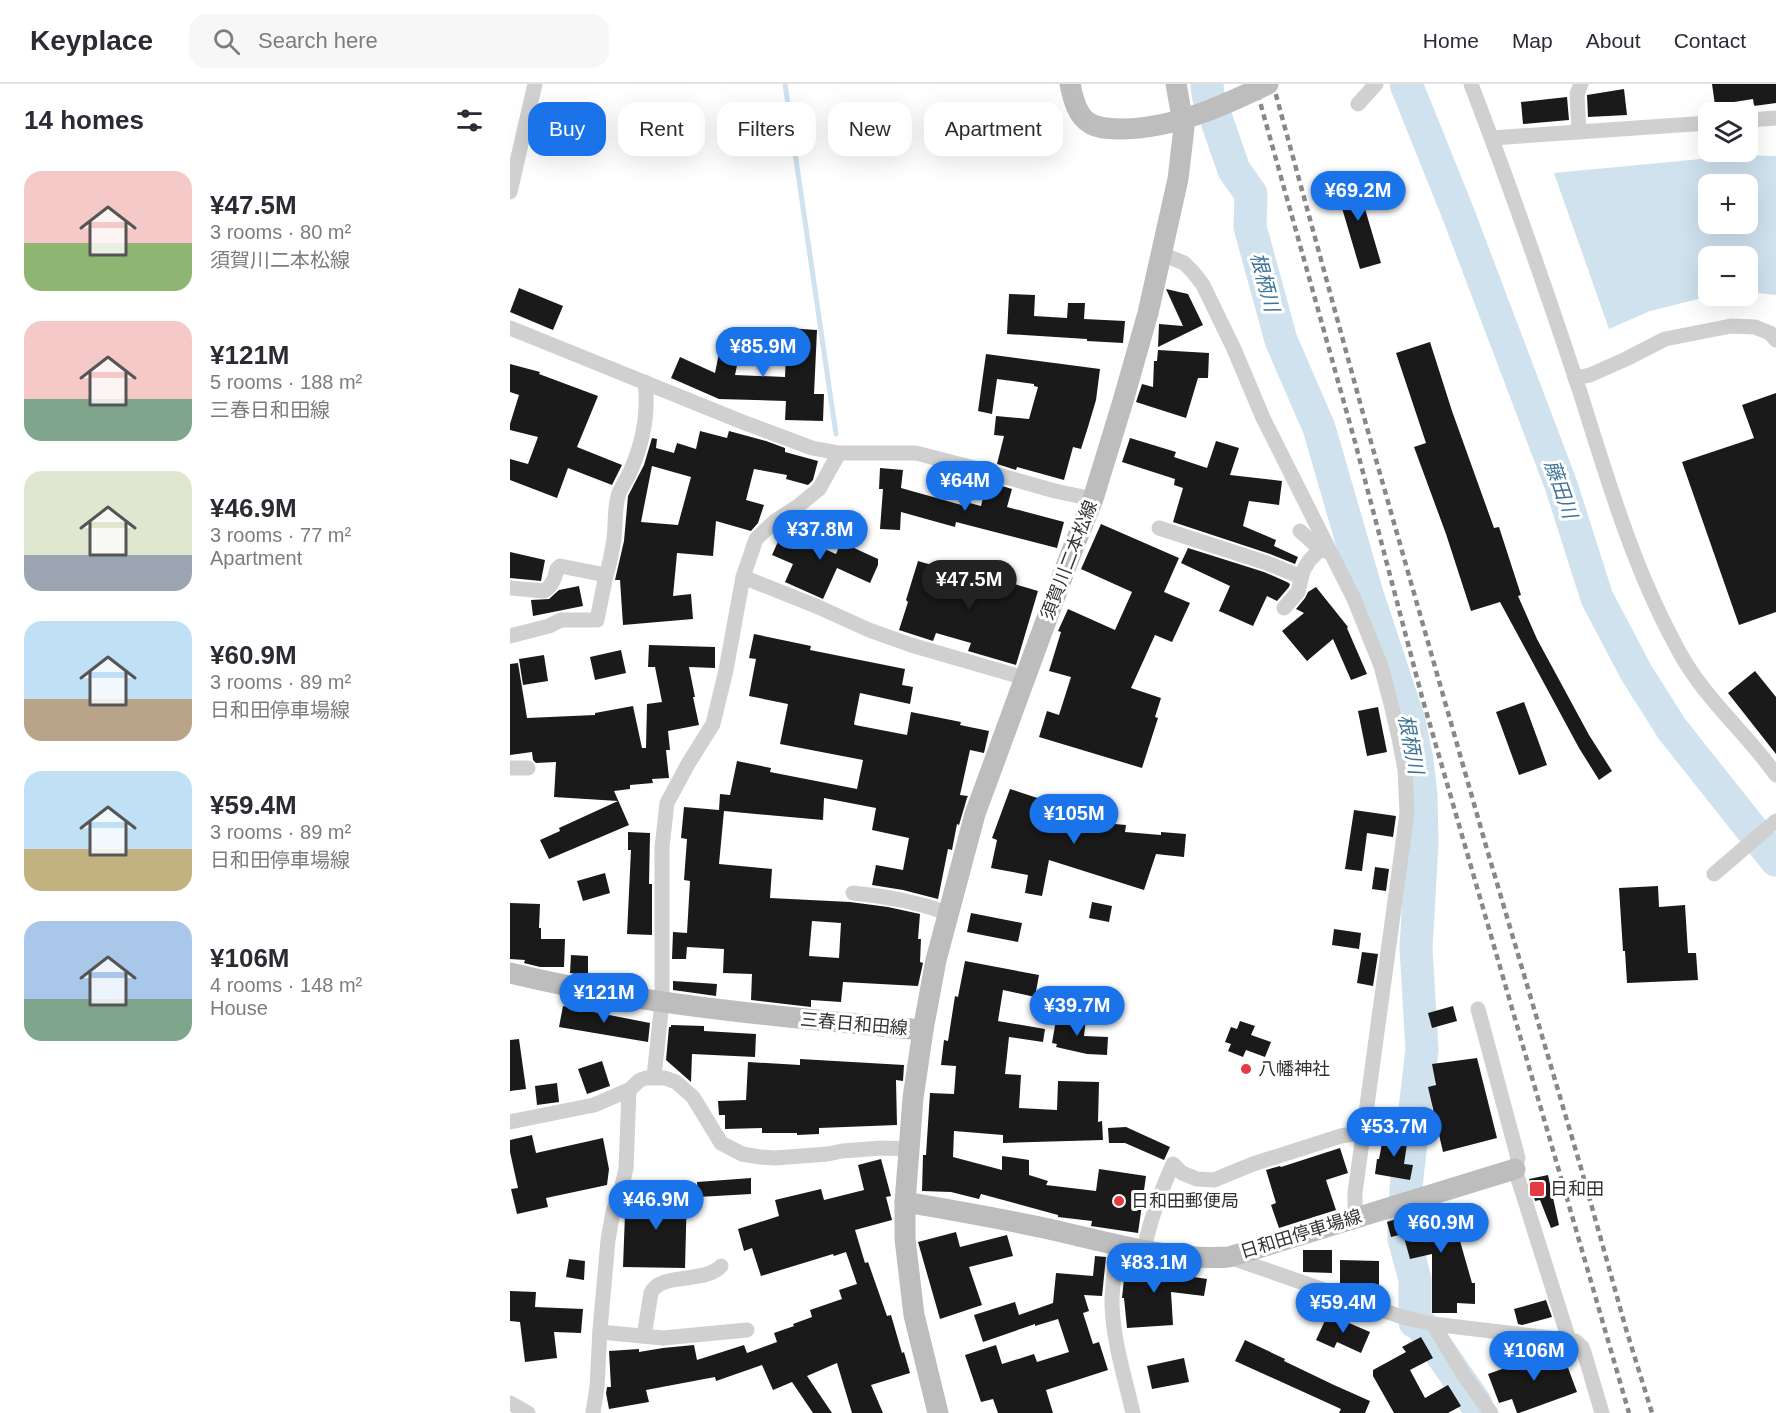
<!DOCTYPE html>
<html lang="en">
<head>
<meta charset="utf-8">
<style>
  :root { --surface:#fff; --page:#f7f7f7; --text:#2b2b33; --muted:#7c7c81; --line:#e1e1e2; --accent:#1a73e8 }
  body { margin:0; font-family:Arial,"Noto Sans JP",sans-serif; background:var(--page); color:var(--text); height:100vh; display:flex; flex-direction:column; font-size:22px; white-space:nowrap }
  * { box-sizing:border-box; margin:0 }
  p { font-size:20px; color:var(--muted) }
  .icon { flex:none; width:33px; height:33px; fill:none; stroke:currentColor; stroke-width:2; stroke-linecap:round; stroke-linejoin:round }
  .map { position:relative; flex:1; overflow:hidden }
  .drawer { display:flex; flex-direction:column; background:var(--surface); width:510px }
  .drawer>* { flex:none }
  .hud { position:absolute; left:18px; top:18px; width:570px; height:54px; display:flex; gap:12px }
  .tools { position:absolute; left:1188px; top:18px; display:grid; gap:12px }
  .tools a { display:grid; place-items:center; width:60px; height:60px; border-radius:12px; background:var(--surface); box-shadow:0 6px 24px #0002; font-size:30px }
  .price { position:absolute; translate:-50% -51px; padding:0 14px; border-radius:21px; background:var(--accent); color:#fff; font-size:20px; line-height:39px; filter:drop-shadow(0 2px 3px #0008) }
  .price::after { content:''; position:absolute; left:50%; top:36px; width:18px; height:14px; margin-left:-9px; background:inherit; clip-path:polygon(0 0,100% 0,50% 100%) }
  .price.selected { background:#222; color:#fff }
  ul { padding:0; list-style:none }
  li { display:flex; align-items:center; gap:18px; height:150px; padding:0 24px }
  li span { display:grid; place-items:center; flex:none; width:168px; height:120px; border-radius:18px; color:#555 }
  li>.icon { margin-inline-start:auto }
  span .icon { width:72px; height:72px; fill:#fffc; stroke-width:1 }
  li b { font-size:26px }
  h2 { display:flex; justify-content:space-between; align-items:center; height:72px; padding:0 24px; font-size:26px }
  .tag { padding:0 21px; border-radius:18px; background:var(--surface); box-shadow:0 6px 24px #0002; font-size:21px; line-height:54px }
  .tag.selected { background:var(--accent); color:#fff }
  header { display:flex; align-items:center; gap:36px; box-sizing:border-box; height:84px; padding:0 30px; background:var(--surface); border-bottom:2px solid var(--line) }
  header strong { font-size:28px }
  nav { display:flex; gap:33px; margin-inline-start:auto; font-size:21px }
  .search { width:420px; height:54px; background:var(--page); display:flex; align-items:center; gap:15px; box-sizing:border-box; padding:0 21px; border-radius:18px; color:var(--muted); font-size:22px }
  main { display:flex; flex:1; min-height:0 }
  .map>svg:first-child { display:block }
  .water { fill:#cfe2ee; fill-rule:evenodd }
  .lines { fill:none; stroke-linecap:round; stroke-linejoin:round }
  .stream { stroke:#cfe2ee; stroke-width:5 }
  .river { stroke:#cfe2ee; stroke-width:33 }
  .building { fill:#1a1a1a; fill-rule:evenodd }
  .street { stroke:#d0d0d0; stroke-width:15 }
  .secondary { stroke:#bdbdbd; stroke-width:21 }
  .rail { stroke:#888; stroke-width:4.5; stroke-dasharray:6 4.5; stroke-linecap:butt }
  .secondary-bridge { stroke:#bdbdbd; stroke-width:21 }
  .poi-dot { fill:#e63946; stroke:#fff; stroke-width:2 }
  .labels { text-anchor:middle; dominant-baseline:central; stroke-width:6; stroke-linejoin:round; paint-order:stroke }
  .street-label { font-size:18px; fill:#333; stroke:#fff }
  .poi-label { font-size:18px; fill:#333; stroke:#fff; text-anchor:start }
  .water-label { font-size:20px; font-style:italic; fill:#3f7597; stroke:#fff }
</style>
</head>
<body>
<header>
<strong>Keyplace</strong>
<div class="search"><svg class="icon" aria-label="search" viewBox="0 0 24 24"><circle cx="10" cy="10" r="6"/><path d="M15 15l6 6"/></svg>Search here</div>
<nav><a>Home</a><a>Map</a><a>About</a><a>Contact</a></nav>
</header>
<main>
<section class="drawer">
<h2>14 homes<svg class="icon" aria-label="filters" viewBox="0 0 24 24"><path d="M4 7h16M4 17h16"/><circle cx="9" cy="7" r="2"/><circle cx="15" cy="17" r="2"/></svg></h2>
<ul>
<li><span style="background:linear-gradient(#f6c9c9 60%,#8fb573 0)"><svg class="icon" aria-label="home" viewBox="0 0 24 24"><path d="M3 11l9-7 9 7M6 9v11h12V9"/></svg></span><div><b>¥47.5M</b><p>3 rooms · 80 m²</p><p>須賀川二本松線</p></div></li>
<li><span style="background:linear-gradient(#f6c9c9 65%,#7fa58c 0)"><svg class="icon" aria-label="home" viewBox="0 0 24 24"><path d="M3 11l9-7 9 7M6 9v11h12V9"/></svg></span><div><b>¥121M</b><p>5 rooms · 188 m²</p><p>三春日和田線</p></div></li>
<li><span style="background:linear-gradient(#dfe7d0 70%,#9aa5b1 0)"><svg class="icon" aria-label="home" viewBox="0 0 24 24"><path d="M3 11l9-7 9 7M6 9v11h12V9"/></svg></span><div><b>¥46.9M</b><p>3 rooms · 77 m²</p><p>Apartment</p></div></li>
<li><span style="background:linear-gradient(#bfe0f5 65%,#b9a48a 0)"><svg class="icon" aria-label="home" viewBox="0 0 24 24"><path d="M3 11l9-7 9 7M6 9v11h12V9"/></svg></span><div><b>¥60.9M</b><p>3 rooms · 89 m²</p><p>日和田停車場線</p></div></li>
<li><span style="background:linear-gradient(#bfe0f5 65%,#c2b280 0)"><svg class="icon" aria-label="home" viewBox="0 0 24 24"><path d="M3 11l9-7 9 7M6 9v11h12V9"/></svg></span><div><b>¥59.4M</b><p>3 rooms · 89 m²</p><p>日和田停車場線</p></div></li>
<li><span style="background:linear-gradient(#a9c7e8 65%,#7fa58c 0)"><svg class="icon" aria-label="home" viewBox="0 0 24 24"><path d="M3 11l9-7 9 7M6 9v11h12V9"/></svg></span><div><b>¥106M</b><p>4 rooms · 148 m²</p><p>House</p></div></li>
</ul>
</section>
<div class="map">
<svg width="1266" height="1329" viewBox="0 0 1266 1329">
  <rect width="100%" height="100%" fill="#fff"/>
  <path class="water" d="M1233,71L1266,72V211L1238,208V172H1198L1200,212L1140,227L1099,245L1044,89ZM1198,100H1238V140H1198Z"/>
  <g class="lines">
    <polyline class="stream" points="275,0 326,350"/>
    <g class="river">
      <polyline points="697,0 698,11 724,86 741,110 740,143 771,256 809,344 858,513 899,637 907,676 911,711 912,760 906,864 912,966 897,1093 894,1136 894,1155 905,1195 905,1238 912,1242 966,1320"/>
      <polyline points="896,0 946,124 1051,401 1087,514 1126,588 1162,645 1266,776"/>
    </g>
  </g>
  <g class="building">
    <polygon points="1202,0 1266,0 1266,19 1244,22 1243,15 1205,21"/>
    <polygon points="1114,5 1117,31 1078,33 1077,11"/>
    <polygon points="1057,13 1059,36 1013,40 1011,18"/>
    <polygon points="845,91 871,179 850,185 824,97"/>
    <polygon points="9,204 53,222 43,246 0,228"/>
    <polygon points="656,205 678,210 693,241 648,263 649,240 673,242"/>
    <polygon points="499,210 525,211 524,232 557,234 558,219 575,219 574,235 615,237 613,259 577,257 577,255 497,250"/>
    <polygon points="277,244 307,246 304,310 314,310 313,337 275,336 276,317 209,315 161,294 170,273 205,289 212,254 232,258 225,291 275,293"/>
    <polygon points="920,258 942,327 984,444 989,443 1011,511 1008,512 1027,555 1079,651 1102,687 1089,696 1069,664 990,518 961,527 936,450 904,363 916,359 886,269"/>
    <polygon points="648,266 699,269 698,294 688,294 676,334 626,318 632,300 643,303 644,277 647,277"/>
    <polygon points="476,270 590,285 586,316 578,343 571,365 563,363 554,396 507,383 506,386 487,380 494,352 484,351 486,332 519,335 528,303 524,302 524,300 487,295 482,330 468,327"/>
    <polygon points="0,280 30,288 29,290 88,312 67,363 112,381 102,401 58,384 47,414 0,396 0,375 18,380 28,353 0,346 0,340 9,311 0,308"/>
    <polygon points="1266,309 1266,528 1229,541 1172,378 1244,354 1232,321"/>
    <path d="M190,347L217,354L219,347L256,357L275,364V368L308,377L303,396L298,401L276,395L277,391L244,385L236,416L254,421L248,439L241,447L206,437L203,472L167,469L163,512L181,510L183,535L113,541L110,496H105L114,457L118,412L134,381L142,354L147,355L146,364L164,369L167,359L186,365ZM142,382L181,393L168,441L131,438Z"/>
    <polygon points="620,354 666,368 664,373 697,384 706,357 729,364 720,391 772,397 769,421 739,417 733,442 766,456 764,462 788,473 785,480 760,470 663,438 673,404 664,401 665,395 612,378"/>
    <polygon points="370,384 393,386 391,404 455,422 456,418 471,422 476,402 481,403 482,399 502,405 497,423 554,438 547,464 446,438 445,443 391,428 390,446 370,445 373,405 369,405"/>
    <polygon points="281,438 300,447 296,457 326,470 331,458 368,475 368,481 360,499 327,484 313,515 275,498 283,480 262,471 275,442"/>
    <polygon points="591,440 669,474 654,508 680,519 662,558 645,551 621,604 651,614 645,633 648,634 632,684 529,653 537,627 549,631 561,593 539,587 551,548 548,547 558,525 605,546 622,508 571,485"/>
    <polygon points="678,464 754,488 777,498 780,500 779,503 767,517 757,512 743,542 709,527 720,502 671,479"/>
    <polygon points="0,468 35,476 31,497 0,494"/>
    <polygon points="408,477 486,500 488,495 528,507 506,581 458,567 461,559 426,549 423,557 389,546 398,518 396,516"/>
    <polygon points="69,502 73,522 23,532 21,516 39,515 49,506"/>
    <polygon points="806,503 838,543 837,544 857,590 841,596 823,555 797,577 772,547 794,529 786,525 795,514 798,508"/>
    <path d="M244,550L301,562L300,566L395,585L392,601L403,603L400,620L350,609L344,640L345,641L397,651L401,628L451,638L450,641L479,647L474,669L460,666L450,711L458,712L457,714L449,741L447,740L442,766L438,765L428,815L393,806L362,801L366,781L393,786L399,754L362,746L366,724L314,714L313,736L214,727L209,780L262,785L260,814L340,818L378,823L410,830L408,855H411L410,878L413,879L408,902L333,898L331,918L301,916V923L258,918L241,916L242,890L213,889L214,865L177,863L176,875H162L163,848L177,849L180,797L174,796L177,755L171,754L174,723L209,726L210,710L220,711L227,677L261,684L260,688L347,705L353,676L270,660L278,620L239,612L246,575L239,574ZM302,837L331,839L329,874L299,872Z"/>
    <polygon points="139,561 205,563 205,584 179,583 185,613 183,613 189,641 158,647 160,666 156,666 159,694 142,695 143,699 120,701 120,705 104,707 119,741 39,775 30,756 50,747 49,744 108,717 44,713 46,678 26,679 23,676 22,668 0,671 0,580 8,579 17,634 85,631 85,629 123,622 132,664 136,664 137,620 152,618 145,583 138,583"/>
    <polygon points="111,566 116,589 85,596 80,573"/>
    <polygon points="34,571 38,597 13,601 9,575"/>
    <polygon points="1245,587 1266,613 1266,670 1218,609"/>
    <polygon points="1014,618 1037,681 1009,691 986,628"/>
    <polygon points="868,623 877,668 857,672 848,627"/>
    <polygon points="500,705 552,722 547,735 616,741 615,748 651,751 651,748 676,750 674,773 646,770 634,806 539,776 532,812 515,809 518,791 481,784 487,756 482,754"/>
    <polygon points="844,726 886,732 883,753 857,749 852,787 835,785"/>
    <polygon points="118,748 140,749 139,800 142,800 142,851 117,850 121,766 118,766"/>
    <polygon points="865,783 879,785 876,807 862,805"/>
    <polygon points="95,789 100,809 73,817 67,797"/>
    <polygon points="1148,802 1149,823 1175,821 1178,869 1186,869 1188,896 1117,899 1115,867 1113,867 1109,804"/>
    <polygon points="582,818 602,822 599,838 579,834"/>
    <polygon points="0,819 30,820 29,844 31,844 31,855 55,855 54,883 30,883 14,879 15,876 0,875"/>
    <polygon points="461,829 512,839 508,858 457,848"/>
    <polygon points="824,845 851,849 849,865 822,861"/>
    <polygon points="852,868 868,870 863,902 847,899"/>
    <polygon points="61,871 78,872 78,892 60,889"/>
    <polygon points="455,877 529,891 525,913 493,906 488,937 535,945 533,958 499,953 495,990 511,991 509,1024 547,1026 548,997 589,998 588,1038 592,1037 593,1056 493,1059 493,1051 444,1047 443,1073 492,1086 492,1072 519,1076 519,1091 538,1097 536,1101 586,1107 589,1085 636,1092 628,1149 581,1142 582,1137 548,1133 548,1131 471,1110 469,1115 441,1108 412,1107 413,1071 416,1071 420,1009 444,1010 446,982 431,981 434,956 438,957 445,912 448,913"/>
    <polygon points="163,897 207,900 206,912 163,906"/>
    <polygon points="53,922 140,939 138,958 49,943"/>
    <polygon points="943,922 947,937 922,944 918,929"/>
    <polygon points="547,930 576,934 574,952 598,953 597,971 577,970 546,963 547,960 542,959"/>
    <polygon points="730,937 745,942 741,951 761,958 755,973 736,966 733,973 718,967 721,960 715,958 721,943 727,945"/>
    <polygon points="161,941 194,942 194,947 246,950 245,973 182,970 181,998 156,976 159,943 161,943"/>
    <polygon points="9,955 16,1005 0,1007 0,956"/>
    <polygon points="967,974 987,1054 933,1068 918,1003 926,1001 922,980"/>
    <polygon points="290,975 394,981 393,997 386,996 387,1041 309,1044 309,1050 287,1051 287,1049 252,1049 252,1044 215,1045 215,1031 209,1031 208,1017 236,1016 238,978 290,981"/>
    <polygon points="92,977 100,1002 77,1010 68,985"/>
    <polygon points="47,999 49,1018 27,1021 25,1002"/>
    <polygon points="616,1043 660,1063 654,1076 615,1059 599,1059 598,1044"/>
    <polygon points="874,1049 898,1053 894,1080 903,1081 900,1096 865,1090 867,1075 869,1075"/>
    <polygon points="22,1051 26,1069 93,1054 99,1085 97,1101 36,1114 38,1123 7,1130 1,1105 8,1104 0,1068 0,1056"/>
    <polygon points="830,1064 838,1089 816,1096 826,1126 769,1144 761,1121 766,1119 756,1086 770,1082 771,1083"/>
    <polygon points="371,1075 381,1112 376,1113 382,1136 345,1146 355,1179 358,1178 377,1232 381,1231 392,1269 394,1268 400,1289 361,1301 373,1329 342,1329 327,1279 297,1292 322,1329 303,1329 282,1298 263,1306 252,1281 206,1297 205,1293 136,1306 139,1318 99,1325 96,1309 97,1303 101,1303 99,1267 129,1265 129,1268 153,1264 184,1261 187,1276 234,1261 237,1269 267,1258 264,1249 284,1242 283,1240 302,1233 300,1226 332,1215 329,1206 347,1200 336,1168 324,1172 323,1170 251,1192 242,1164 234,1167 228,1145 269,1132 265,1116 311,1105 314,1116 354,1106 348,1081"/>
    <polygon points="1038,1091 1049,1141 1041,1144 1030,1116 1025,1117 1019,1095"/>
    <polygon points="241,1094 241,1110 188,1113 187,1098"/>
    <polygon points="127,1107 177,1108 175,1184 113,1183 115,1130 127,1119"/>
    <polygon points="940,1126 942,1135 966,1130 971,1152 950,1157 962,1199 965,1199 965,1220 947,1219 947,1229 922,1229 922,1170 900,1175 893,1150 881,1153 877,1138 912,1127 913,1133"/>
    <polygon points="446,1148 450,1163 497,1151 503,1172 459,1183 472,1221 430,1235 408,1158"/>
    <polygon points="793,1166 822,1166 822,1189 793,1188"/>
    <polygon points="585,1172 596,1173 592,1212 574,1211 579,1227 573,1229 583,1260 589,1258 598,1286 536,1306 543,1329 488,1329 483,1315 471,1318 455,1271 486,1261 492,1280 524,1270 527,1278 559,1268 548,1235 525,1242 525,1240 473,1258 464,1231 505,1218 509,1231 543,1219 546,1189 583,1192"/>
    <polygon points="59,1175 75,1177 74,1196 56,1193"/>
    <polygon points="616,1176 652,1182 651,1188 697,1195 694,1212 661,1208 663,1241 617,1244 614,1214 612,1214"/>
    <polygon points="830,1176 869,1177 869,1201 830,1201"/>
    <polygon points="0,1207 26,1208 25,1223 73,1225 71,1249 44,1248 47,1274 15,1278 10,1238 0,1237"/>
    <polygon points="1036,1216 1042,1233 1012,1241 1008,1240 1004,1225"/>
    <polygon points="818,1230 860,1248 851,1269 827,1258 824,1264 806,1256"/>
    <polygon points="911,1253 923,1274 900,1286 915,1314 938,1301 951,1322 938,1329 884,1329 863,1292 863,1286 896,1268 892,1263"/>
    <polygon points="735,1256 775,1275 774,1277 824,1301 860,1317 855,1329 829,1329 831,1325 725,1277"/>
    <polygon points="1049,1265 1051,1265 1067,1308 1009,1329 1007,1329 1002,1315 989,1319 978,1290"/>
    <polygon points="674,1274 679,1298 642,1305 637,1282"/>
  </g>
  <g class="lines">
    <g class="street">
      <path d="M961,0C1000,102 1036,205 1070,308C1097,393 1122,480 1164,558C1171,572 1179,585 1188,597C1212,630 1243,658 1266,691"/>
      <polyline points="848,20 866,0"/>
      <polyline points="1238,36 1266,34"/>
      <polyline points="1069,48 1067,10 1071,0"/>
      <polyline points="982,54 1198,39"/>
      <polyline points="0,108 25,0"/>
      <polyline points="652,170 674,179 683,188 693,201 724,265 753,334 844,515 871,582 881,620 889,654 895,686 897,729 845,1109 845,1123 847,1133"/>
      <polyline points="0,244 235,339 302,364 329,369 406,369 464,384 545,407 583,415"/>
      <polyline points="1065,294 1080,291 1116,275 1155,255 1221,242 1245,243 1260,249 1266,256"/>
      <polyline points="649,444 757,479 791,493"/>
      <polyline points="790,447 810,465 819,468"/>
      <polyline points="233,493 306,522 359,546 401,561 515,594"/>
      <path d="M0,504L34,507C43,502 45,493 47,485L50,482L96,491C100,480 102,467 104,455C106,440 104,423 109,409C112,402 117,395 120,388C133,359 139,330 135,298"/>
      <polyline points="774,524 788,508 793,487 799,477 810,465"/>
      <polyline points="0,552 39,542 51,536 87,536 96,491"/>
      <polyline points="0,684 18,684"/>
      <polyline points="1204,790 1266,737"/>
      <path d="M343,809C376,812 407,818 438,829"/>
      <polyline points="968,925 1008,1074 1005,1085 1059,1256"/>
      <polyline points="144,993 152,918 152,763 157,719 178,680 203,640 216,586 233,493 246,455 265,437 288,422 309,405 329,369"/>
      <polyline points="0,1038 84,1021 119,1006 130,996 136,994 155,994 166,998 183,1013 211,1059 232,1070 250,1073 265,1074 318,1070 332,1067 372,1064 399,1065"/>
      <path d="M608,1160C605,1180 602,1200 602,1220C603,1257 615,1294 623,1329"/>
      <path d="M634,1166C640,1135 650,1109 663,1080L672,1089L687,1095L704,1096L743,1080L831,1052L853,1048"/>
      <polyline points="719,1173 892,1233 923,1240 1065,1257 1072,1263 1074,1268 1092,1329"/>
      <polyline points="923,1240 953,1290 981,1329"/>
      <polyline points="90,1248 153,1254 237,1246"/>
      <path d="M134,1252L141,1209C150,1188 195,1200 211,1182"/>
      <polyline points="0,1319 18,1329"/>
      <polyline points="83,1329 87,1303 90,1246 98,1156 103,1128 111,1105 116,1085 119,1006"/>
    </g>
    <g class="secondary">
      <path d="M0,889C136,922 274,933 413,946"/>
      <path d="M395,1118C441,1126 488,1134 534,1144C594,1157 657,1177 719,1173L1005,1085"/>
      <polyline points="428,1329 404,1231 395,1155 395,1118 403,1014 413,946 426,876 465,730 558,477 583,415 613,317 638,229 668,95 674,44 666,0"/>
    </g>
    <g class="rail">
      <polyline points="745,0 845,358 912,613 1119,1329"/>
      <polyline points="763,0 857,344 976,762 1071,1084 1116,1245 1142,1329"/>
    </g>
    <path class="secondary-bridge" d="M560,0C563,14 567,33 581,40C590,45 602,45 613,45C664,44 713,22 758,0"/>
  </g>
  <g class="poi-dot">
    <circle cx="736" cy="985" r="6"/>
    <rect x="1019" y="1097" width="16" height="16" rx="3"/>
    <circle cx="609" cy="1117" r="6"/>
  </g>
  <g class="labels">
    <g class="street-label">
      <text transform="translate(559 476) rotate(-69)">須賀川二本松線</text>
      <text transform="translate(344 940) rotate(5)">三春日和田線</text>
      <text transform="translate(791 1150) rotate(-17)">日和田停車場線</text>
    </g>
    <g class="poi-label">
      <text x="748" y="985">八幡神社</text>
      <text x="1040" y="1105">日和田</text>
      <text x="621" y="1117">日和田郵便局</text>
    </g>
    <g class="water-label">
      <text transform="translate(755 198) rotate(75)">根柄川</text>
      <text transform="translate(1051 405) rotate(71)">藤田川</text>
      <text transform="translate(901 660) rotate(79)">根柄川</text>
    </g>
  </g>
</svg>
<div class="tools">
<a><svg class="icon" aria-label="layers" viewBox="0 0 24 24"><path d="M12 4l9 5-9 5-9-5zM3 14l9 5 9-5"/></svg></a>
<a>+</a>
<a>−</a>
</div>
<b class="price" style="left:848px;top:138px">¥69.2M</b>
<b class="price" style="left:253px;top:294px">¥85.9M</b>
<b class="price" style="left:455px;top:428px">¥64M</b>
<b class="price" style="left:310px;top:477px">¥37.8M</b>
<b class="price selected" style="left:459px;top:527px">¥47.5M</b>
<b class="price" style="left:564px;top:761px">¥105M</b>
<b class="price" style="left:94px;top:940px">¥121M</b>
<b class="price" style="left:567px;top:953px">¥39.7M</b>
<b class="price" style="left:884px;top:1074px">¥53.7M</b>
<b class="price" style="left:146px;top:1147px">¥46.9M</b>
<b class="price" style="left:931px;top:1170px">¥60.9M</b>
<b class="price" style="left:644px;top:1210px">¥83.1M</b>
<b class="price" style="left:833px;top:1250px">¥59.4M</b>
<b class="price" style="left:1024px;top:1298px">¥106M</b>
<div class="hud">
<a class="tag selected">Buy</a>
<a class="tag">Rent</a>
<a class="tag">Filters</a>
<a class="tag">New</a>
<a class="tag">Apartment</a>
</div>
</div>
</main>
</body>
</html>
